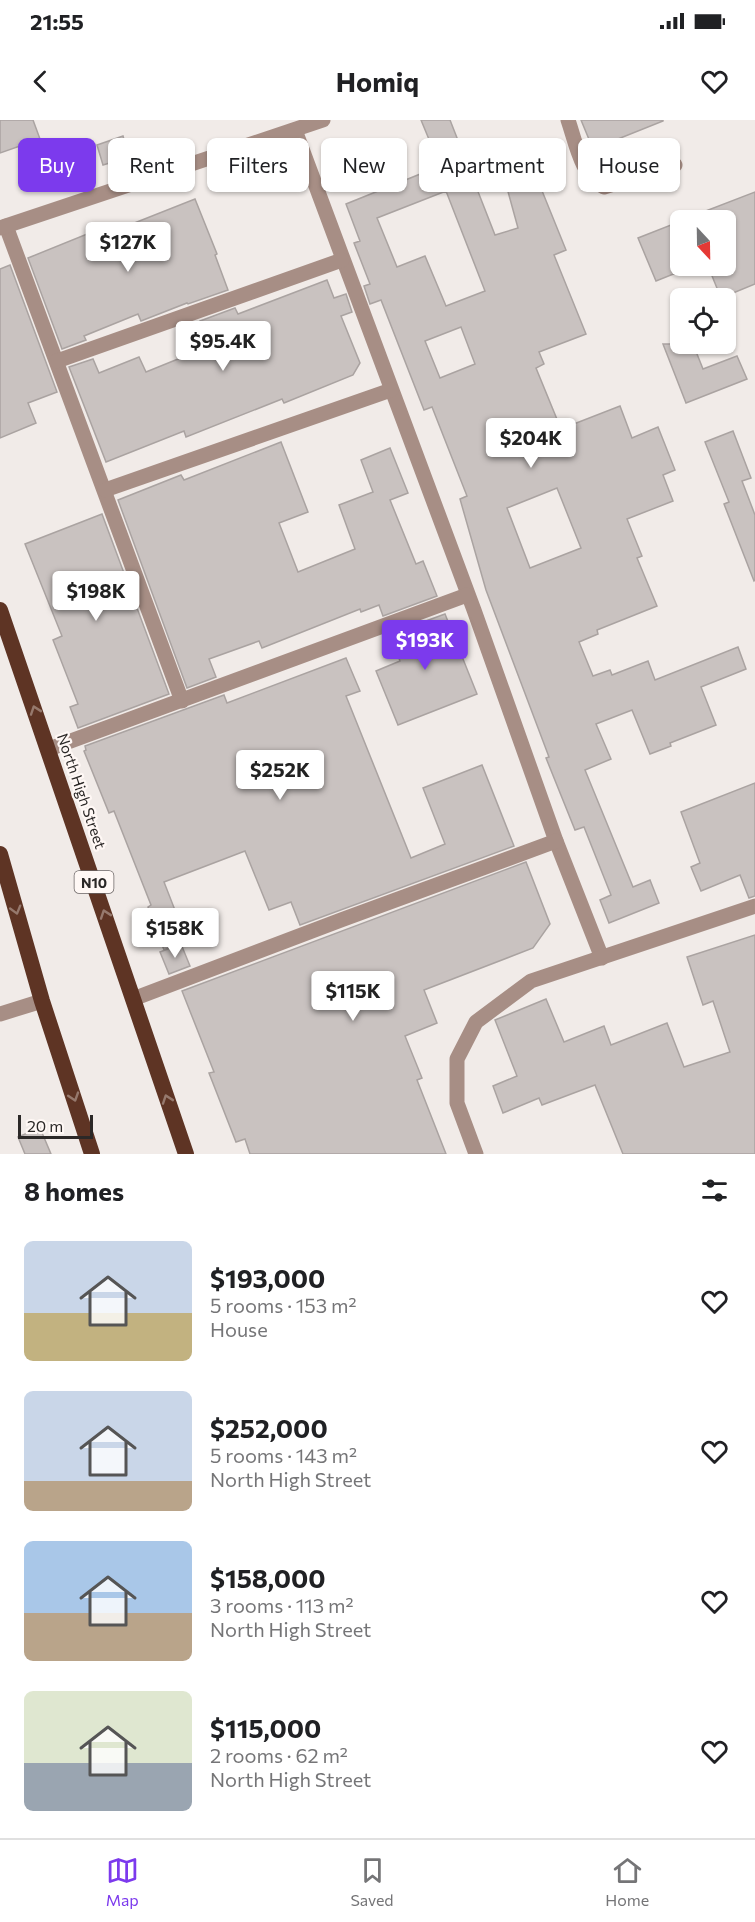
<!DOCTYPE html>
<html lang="en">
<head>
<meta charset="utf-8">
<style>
  :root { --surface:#fff; --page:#f6f6f6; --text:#202124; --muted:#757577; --line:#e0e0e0; --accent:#7c3aed }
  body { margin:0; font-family:Commissioner,sans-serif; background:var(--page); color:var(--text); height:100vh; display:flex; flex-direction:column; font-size:22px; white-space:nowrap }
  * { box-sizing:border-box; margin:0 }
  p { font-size:20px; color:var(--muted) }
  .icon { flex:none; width:33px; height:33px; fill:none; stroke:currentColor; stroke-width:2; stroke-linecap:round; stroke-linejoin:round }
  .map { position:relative; height:1034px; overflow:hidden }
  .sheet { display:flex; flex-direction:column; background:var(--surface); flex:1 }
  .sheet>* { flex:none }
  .banner { position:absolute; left:18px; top:18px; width:720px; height:54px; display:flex; gap:12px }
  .needle { width:39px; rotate:158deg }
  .tools { position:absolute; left:670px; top:90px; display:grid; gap:12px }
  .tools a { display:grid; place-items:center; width:66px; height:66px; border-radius:9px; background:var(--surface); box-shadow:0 2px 4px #0004; font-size:30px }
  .scale { position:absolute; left:18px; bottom:15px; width:75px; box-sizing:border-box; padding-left:6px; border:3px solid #2b2827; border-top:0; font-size:16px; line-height:21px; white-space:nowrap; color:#2b2827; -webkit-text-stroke:4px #fff8f5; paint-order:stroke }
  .price { position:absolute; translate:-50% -51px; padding:0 14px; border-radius:6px; background:#fff; color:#222; font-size:20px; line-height:39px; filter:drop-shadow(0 2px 3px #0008) }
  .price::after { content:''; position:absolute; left:50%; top:36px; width:18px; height:14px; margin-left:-9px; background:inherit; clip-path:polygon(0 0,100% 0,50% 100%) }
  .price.selected { background:var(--accent); color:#fff }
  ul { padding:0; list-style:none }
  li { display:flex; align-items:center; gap:18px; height:150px; padding:0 24px }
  li span { display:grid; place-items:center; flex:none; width:168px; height:120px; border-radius:9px; color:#555 }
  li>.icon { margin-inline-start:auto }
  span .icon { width:72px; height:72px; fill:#fffc; stroke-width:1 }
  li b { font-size:26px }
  h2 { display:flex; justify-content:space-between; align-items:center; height:72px; padding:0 24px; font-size:26px }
  .pill { padding:0 21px; border-radius:9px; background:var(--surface); box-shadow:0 2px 4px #0004; font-size:21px; line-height:54px }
  .pill.selected { background:var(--accent); color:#fff }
  .status { display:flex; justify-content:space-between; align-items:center; height:42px; padding:0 30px; background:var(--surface); direction:ltr }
  .status svg { height:16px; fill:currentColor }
  header { display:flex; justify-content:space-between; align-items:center; height:78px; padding:0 24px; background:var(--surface); font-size:27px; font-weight:700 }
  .tabs { display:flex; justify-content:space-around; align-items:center; height:84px; border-top:2px solid var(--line); background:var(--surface); font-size:16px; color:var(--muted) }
  .tabs a { display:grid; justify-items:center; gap:3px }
  .tabs .selected { color:var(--accent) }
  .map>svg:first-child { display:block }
  .building { fill:#c9c2c0; stroke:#aaa3a1; stroke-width:1.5; fill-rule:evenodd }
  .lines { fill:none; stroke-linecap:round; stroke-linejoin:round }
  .minor { stroke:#a78e85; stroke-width:15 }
  .trunk { stroke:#5e3424; stroke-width:16 }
  .oneway { stroke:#96796d }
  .labels { text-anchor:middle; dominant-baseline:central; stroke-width:4.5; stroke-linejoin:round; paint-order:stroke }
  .shield { fill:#fff8f5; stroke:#6b6665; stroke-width:1.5 }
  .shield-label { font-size:14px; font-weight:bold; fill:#2b2827 }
  .street-label { font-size:15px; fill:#2b2827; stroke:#fff8f5 }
</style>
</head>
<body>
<div class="status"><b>21:55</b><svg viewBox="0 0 49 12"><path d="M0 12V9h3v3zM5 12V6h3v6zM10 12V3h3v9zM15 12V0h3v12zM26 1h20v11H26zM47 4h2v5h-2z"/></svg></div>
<header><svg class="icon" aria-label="back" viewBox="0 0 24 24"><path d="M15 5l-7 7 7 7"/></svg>Homiq<svg class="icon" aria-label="heart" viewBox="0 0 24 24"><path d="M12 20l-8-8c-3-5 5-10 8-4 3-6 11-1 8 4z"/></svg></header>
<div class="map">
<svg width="755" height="1034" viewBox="0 0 755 1034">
  <rect width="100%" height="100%" fill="#f1ebe8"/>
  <g class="building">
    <polygon points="0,0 33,0 40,19 0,33"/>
    <path d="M421,0H450L495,115L518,108L507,68L536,56L566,130L554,135L586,214L539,232L544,244L536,248L561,309L620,286L632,318L658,307L675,350L663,355L673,381L627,399L642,436L637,438L657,486L597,510L598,514L579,522L593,556L610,550L612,555L648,541L655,560L738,527L746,549L701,567L716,605L670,623L671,626L650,634L632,590L596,604L611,639L585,650L633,767L650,760L659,783L609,803L600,780L611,775L584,707L575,710L546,638L549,637L486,470L460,379L467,376L432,287L424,290L381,180L370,184L364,166L370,164L354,123L360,121L346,84L440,46ZM446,71L485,171L446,186L425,136L397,147L377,98ZM461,207L475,244L440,258L425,221ZM557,368L581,428L530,448L507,388Z"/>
    <polygon points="581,0 663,0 663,1 593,29"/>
    <polygon points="123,16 129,37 103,45 97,25"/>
    <polygon points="755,72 755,164 721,178 708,146 726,146 726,100 685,99"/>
    <polygon points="195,79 217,134 215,135 228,170 188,184 187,183 141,201 138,194 84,216 86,220 62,229 28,138 97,110 99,117"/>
    <polygon points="681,101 681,151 656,161 638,118"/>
    <polygon points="10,145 57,272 28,283 36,303 0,318 0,149"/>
    <polygon points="327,160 334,178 346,174 352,192 341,196 360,243 353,255 284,283 282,279 186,317 184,311 106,342 69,247 93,239 99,253 139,237 146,252 210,226 200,201 235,188 238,194"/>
    <polygon points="663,224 693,224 703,249 737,236 747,259 686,283"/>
    <polygon points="733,311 751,358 742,361 755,395 755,460 754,461 724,384 729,382 705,322"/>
    <polygon points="281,322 308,392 279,403 298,452 355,429 339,385 373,372 361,340 390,328 408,373 390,380 416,444 423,441 437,476 383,496 379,485 361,492 360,489 262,528 259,521 209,539 216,557 187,568 118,380 181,355 184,360"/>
    <polygon points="102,394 169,574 78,608 70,587 78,584 53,520 62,516 25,424"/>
    <polygon points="445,494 477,574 398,605 376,551 400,541 390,514"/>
    <polygon points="346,538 360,571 346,576 411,738 445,724 423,668 482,645 514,726 300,805 291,782 269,790 245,731 164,762 187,821 164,830 148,787 151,785 114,691 109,693 84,631 86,630 85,626 224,575 227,583"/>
    <polygon points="755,663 755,776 749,778 740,755 701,771 691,747 700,743 681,692"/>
    <polygon points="526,742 550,804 533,828 424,870 437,903 405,916 422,958 417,960 446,1034 250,1034 245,1019 236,1022 209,953 214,952 182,871"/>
    <polygon points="755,815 755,1034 623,1034 595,965 542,985 539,978 503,993 493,966 517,956 495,900 546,879 564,922 604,906 611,925 667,903 684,947 730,932 713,881 703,885 687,837"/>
    <polygon points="181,824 190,846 169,854 160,832"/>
    <polygon points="40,1008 51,1034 25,1034 18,1017"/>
  </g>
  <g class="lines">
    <g class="minor">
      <path d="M568,0C576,23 581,56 604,67L675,45"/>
      <polyline points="295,10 474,490 556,721 602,838"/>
      <polyline points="6,106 182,581"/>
      <polyline points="0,108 323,0"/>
      <polyline points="57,241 342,140"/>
      <polyline points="105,370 391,270"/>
      <polyline points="49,629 467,475"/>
      <polyline points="133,879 341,800 556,721"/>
      <polyline points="0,894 42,881"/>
      <polyline points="476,1034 457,983 457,939 476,902 531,861 755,786"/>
    </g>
    <g class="trunk">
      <polyline points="0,490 186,1034"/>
      <polyline points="0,734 42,881 92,1034"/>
    </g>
  </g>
  <defs><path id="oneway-chevron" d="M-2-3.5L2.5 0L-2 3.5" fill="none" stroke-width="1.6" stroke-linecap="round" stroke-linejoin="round" transform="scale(1.5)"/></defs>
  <g class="oneway">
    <use href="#oneway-chevron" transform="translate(35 590) rotate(-109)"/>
    <use href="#oneway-chevron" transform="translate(16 790) rotate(74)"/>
    <use href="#oneway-chevron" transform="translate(105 794) rotate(-109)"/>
    <use href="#oneway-chevron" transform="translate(74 977) rotate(72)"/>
    <use href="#oneway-chevron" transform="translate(167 979) rotate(-109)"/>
  </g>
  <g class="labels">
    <rect class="shield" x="74.5" y="751" width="39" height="22" rx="4.5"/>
    <g class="shield-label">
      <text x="94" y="762">N10</text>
    </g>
    <g class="street-label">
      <text transform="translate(82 671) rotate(71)">North High Street</text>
    </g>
  </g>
</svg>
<div class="tools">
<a><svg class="needle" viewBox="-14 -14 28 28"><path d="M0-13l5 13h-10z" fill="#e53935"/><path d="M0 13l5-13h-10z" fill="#757577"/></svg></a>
<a><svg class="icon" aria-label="locate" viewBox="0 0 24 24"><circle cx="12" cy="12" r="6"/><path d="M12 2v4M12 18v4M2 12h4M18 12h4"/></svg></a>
</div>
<div class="scale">20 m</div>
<b class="price" style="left:128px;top:153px">$127K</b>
<b class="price" style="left:223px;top:252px">$95.4K</b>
<b class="price" style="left:531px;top:349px">$204K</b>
<b class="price" style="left:96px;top:502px">$198K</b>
<b class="price selected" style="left:425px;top:551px">$193K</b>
<b class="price" style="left:280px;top:681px">$252K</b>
<b class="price" style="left:175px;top:839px">$158K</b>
<b class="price" style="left:353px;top:902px">$115K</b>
<div class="banner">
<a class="pill selected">Buy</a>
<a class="pill">Rent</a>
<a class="pill">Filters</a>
<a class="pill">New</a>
<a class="pill">Apartment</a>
<a class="pill">House</a>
</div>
</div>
<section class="sheet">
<h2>8 homes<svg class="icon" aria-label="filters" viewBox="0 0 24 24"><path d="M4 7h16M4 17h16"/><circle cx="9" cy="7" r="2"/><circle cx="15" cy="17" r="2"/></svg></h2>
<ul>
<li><span style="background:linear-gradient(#c9d6e8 60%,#c2b280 0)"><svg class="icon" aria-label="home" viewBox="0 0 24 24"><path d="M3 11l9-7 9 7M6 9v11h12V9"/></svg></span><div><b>$193,000</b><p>5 rooms · 153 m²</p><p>House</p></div><svg class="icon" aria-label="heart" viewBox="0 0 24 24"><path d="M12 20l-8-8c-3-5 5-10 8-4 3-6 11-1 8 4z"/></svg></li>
<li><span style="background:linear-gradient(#c9d6e8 75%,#b9a48a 0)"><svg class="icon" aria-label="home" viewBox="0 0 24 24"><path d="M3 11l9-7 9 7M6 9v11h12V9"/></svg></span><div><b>$252,000</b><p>5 rooms · 143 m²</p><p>North High Street</p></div><svg class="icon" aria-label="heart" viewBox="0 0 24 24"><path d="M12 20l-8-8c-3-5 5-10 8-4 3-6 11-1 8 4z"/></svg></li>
<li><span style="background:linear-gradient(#a9c7e8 60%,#b9a48a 0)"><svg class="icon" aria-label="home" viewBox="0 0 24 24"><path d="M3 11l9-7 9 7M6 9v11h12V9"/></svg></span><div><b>$158,000</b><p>3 rooms · 113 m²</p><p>North High Street</p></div><svg class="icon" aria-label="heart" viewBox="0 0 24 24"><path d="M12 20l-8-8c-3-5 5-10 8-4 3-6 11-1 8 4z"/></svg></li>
<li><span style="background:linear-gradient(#dfe7d0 60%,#9aa5b1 0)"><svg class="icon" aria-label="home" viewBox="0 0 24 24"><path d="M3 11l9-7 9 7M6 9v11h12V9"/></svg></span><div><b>$115,000</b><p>2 rooms · 62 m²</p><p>North High Street</p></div><svg class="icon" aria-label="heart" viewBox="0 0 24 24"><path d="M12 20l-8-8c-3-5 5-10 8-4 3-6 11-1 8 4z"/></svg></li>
</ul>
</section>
<nav class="tabs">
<a class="selected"><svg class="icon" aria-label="map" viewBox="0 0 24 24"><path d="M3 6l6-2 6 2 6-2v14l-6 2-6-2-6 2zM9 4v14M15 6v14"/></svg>Map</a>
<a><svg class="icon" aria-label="saved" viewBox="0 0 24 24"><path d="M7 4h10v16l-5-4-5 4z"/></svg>Saved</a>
<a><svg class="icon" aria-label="home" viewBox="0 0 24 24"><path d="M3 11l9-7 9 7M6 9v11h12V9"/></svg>Home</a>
</nav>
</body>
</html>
